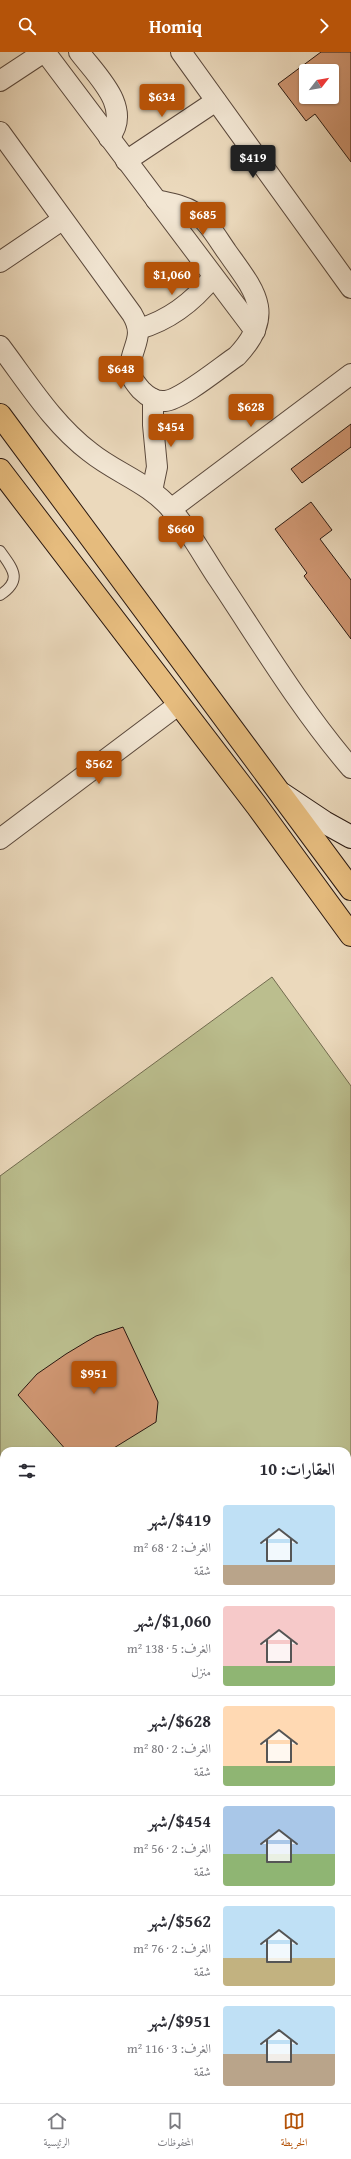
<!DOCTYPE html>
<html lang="ar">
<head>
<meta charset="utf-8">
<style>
  :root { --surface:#fff; --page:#f7f7f7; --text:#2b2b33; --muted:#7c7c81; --line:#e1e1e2; --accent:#b45309 }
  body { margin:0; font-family:"Gentium Book Plus",Amiri,serif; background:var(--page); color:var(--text); direction:rtl; height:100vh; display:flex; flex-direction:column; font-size:15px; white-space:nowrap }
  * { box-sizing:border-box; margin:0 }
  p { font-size:13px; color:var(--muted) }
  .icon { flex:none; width:22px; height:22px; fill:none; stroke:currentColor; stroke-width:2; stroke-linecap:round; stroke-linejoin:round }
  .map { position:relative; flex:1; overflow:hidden; direction:ltr }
  .details { position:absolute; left:0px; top:1395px; width:351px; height:656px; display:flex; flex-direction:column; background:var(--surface); border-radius:12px 12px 0 0; box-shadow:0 1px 3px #0004; direction:rtl }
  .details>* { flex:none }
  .needle { width:26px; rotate:59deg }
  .controls { position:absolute; left:299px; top:12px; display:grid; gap:8px }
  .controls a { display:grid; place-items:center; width:40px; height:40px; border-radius:4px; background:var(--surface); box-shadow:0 1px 3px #0004; font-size:20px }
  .price { position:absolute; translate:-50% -34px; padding:0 9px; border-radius:4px; background:var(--accent); color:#fff; font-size:13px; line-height:26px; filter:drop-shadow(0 1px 2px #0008) }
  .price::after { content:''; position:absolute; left:50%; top:24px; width:12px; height:9px; margin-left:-6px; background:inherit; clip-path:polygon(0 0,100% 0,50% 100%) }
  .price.on { background:#222; color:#fff }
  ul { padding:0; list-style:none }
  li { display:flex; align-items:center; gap:12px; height:100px; padding:0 16px }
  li+li { border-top:1px solid var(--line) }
  li span { display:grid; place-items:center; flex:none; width:112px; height:80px; border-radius:4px; color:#555 }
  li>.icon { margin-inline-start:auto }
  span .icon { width:48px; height:48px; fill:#fffc; stroke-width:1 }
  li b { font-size:17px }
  h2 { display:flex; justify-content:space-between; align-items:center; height:48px; padding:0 16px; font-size:17px }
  header { display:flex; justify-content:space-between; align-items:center; height:52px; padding:0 16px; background:var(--accent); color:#fff; font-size:18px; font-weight:600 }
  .menu { display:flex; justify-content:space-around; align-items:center; height:56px; border-top:1px solid var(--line); background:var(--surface); font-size:11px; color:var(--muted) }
  .menu a { display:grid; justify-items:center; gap:2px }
  .menu .on { color:var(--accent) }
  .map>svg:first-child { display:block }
  .green { fill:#bbbe8e; stroke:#726b4f }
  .building { fill:#cf9672; stroke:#2a1810; fill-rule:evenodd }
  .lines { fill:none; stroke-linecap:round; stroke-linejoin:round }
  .service-casing { stroke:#5a483b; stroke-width:12 }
  .minor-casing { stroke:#5a483b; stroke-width:22 }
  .tertiary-casing { stroke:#5a483b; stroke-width:24 }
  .secondary-casing { stroke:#2a1810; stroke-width:24 }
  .trunk-casing { stroke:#2a1810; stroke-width:24 }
  .service { stroke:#f2e6d3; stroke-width:10 }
  .minor { stroke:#f2e6d3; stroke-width:20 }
  .tertiary { stroke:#f2e6d3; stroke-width:22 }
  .secondary { stroke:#f2e6d3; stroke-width:22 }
  .trunk { stroke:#e6bc7e; stroke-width:22 }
</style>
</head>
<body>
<header><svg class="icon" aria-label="forward" viewBox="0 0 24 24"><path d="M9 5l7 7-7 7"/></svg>Homiq<svg class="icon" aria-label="search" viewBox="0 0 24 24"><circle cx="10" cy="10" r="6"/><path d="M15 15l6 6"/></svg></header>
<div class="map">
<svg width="351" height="2051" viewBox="0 0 351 2051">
  <rect width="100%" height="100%" fill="#ebd9bc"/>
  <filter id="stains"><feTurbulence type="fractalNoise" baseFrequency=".005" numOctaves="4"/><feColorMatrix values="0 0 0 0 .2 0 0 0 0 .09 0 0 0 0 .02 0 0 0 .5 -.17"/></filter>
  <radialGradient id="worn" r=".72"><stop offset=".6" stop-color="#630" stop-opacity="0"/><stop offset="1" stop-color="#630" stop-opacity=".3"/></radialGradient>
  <polygon class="green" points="272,925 351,1034 351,1736 347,1738 347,1399 4,1399 4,1988 0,1986 0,1124"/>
  <g class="building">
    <path d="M321,0H351V110L315,62L306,69L278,32ZM306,19H332V45H306Z"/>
    <polygon points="351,372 351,395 302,431 291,417"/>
    <polygon points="311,450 332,478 320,487 351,528 351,587 304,524 307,521 275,477"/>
    <polygon points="123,1275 158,1350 156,1370 109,1399 67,1399 18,1343 37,1322 66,1302 96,1284"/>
  </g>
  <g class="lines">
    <g class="service-casing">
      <g id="service">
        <path d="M0,499C13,517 23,528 0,543"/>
        <polyline points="347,1767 351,1764"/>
        <polyline points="0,1780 4,1788"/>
        <polyline points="347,1827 351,1824"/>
      </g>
    </g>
    <g class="minor-casing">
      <g id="minor">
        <polyline points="45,0 255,279"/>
        <path d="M79,0C97,24 133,56 109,86"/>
        <polyline points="181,0 351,236"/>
        <polyline points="0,29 44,0"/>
        <path d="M0,80L132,262C145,284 133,292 130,314C129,324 135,331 141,338C148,345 155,350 165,349C181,348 222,314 237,304C277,262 254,238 227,200C217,186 208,169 194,160C183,153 169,151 156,148"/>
        <polyline points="126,109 216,49"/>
        <polyline points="0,210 62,168"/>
        <path d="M139,277C170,268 193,250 213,225"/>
        <path d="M0,294C28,331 53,372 90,400C116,421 149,431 171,457C190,479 203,504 219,528C261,591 301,658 351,716"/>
        <polyline points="152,439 157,415 153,373 153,347"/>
        <polyline points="171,457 351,322"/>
        <polyline points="0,787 178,653"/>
      </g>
    </g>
    <g class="tertiary-casing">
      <polyline id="tertiary" points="160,2047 163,2051"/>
    </g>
    <g class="secondary-casing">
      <g id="secondary">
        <polyline points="282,742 324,770 351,785"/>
        <polyline points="347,1872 351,1869"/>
        <polyline points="347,1904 351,1901"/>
        <polyline points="97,2051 102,2047"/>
        <polyline points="145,2051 150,2047"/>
      </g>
    </g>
    <g class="trunk-casing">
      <g id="trunk">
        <polyline points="0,363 351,837"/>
        <polyline points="0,418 257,754 351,883"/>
      </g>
    </g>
    <use href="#service" class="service"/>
    <use href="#minor" class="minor"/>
    <use href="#tertiary" class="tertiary"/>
    <use href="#secondary" class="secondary"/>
    <use href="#trunk" class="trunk"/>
  </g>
  <rect width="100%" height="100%" filter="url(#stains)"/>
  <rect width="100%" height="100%" fill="url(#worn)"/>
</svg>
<div class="controls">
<a><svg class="needle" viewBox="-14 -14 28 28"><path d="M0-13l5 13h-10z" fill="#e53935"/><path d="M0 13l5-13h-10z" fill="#7c7c81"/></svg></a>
</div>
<b class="price" style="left:162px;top:66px">$634</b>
<b class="price on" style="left:253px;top:127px">$419</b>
<b class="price" style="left:203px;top:184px">$685</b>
<b class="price" style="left:172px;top:244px">$1,060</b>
<b class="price" style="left:121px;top:338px">$648</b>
<b class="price" style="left:251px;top:376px">$628</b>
<b class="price" style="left:171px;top:396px">$454</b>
<b class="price" style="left:181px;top:498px">$660</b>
<b class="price" style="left:99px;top:733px">$562</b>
<b class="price" style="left:94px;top:1343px">$951</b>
<section class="details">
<h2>العقارات: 10<svg class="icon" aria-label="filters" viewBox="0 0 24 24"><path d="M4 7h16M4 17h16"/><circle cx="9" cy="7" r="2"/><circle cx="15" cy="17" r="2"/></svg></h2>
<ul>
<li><span style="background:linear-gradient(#bfe0f5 75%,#b9a48a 0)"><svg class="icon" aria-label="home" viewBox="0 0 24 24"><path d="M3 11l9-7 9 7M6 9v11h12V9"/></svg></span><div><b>$419/شهر</b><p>الغرف: 2 · 68 m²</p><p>شقة</p></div></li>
<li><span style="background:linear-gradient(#f6c9c9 75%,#8fb573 0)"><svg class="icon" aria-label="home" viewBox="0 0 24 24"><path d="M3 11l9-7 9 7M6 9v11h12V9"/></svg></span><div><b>$1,060/شهر</b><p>الغرف: 5 · 138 m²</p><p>منزل</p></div></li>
<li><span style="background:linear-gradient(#ffd9b3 75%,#8fb573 0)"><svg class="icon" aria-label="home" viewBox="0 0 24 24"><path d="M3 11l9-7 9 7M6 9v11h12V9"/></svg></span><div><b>$628/شهر</b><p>الغرف: 2 · 80 m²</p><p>شقة</p></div></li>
<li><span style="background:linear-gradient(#a9c7e8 60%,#8fb573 0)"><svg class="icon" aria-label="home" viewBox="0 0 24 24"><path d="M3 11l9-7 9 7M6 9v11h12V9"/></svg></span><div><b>$454/شهر</b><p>الغرف: 2 · 56 m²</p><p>شقة</p></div></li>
<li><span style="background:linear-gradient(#bfe0f5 65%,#c2b280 0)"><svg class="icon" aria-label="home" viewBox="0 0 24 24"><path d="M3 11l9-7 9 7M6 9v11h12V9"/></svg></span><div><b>$562/شهر</b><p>الغرف: 2 · 76 m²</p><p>شقة</p></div></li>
<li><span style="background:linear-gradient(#bfe0f5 60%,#b9a48a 0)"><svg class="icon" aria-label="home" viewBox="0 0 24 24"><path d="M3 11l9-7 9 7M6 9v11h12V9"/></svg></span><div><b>$951/شهر</b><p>الغرف: 3 · 116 m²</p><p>شقة</p></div></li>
</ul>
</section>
</div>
<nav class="menu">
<a class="on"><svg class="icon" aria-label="map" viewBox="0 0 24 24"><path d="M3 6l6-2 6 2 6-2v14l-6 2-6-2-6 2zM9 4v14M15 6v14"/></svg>الخريطة</a>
<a><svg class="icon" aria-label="saved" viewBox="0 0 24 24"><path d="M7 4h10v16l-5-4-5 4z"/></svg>المحفوظات</a>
<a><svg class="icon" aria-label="home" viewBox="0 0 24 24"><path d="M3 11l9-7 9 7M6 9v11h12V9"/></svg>الرئيسية</a>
</nav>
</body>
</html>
